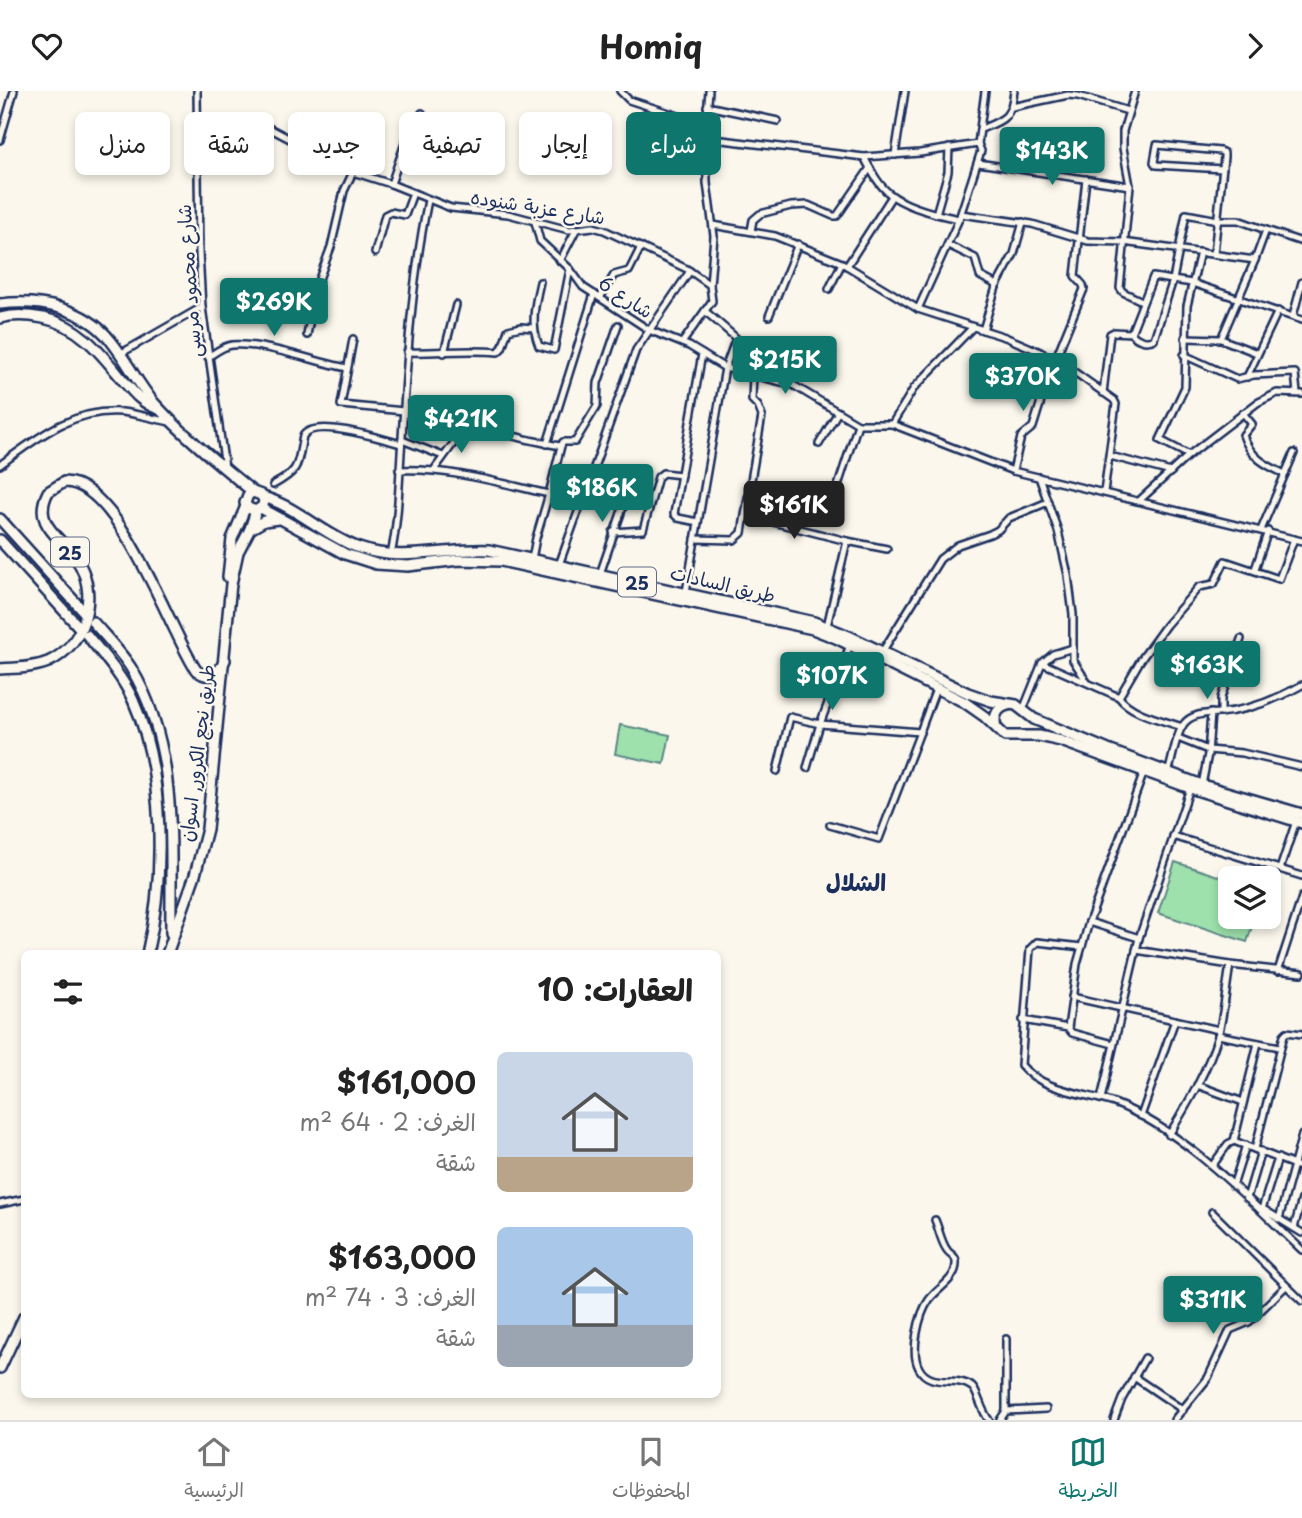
<!DOCTYPE html>
<html lang="ar">
<head>
<meta charset="utf-8">
<style>
  :root { --surface:#fff; --page:#f2f2f2; --text:#222; --muted:#767676; --line:#e0e0e0; --accent:#0f766e }
  body { margin:0; font-family:"Playpen Sans","Playpen Sans Arabic",sans-serif; background:var(--page); color:var(--text); direction:rtl; height:100vh; display:flex; flex-direction:column; font-size:26px; white-space:nowrap }
  * { box-sizing:border-box; margin:0 }
  p { font-size:23px; color:var(--muted) }
  .icon { flex:none; width:38px; height:38px; fill:none; stroke:currentColor; stroke-width:2; stroke-linecap:round; stroke-linejoin:round }
  .map { position:relative; flex:1; overflow:hidden; direction:ltr }
  .drawer { position:absolute; left:21px; top:859px; width:700px; height:448px; display:flex; flex-direction:column; background:var(--surface); border-radius:10px; box-shadow:0 4px 10px #0003; direction:rtl }
  .drawer>* { flex:none }
  .hud { position:absolute; left:21px; top:21px; width:700px; height:63px; direction:rtl; display:flex; gap:14px }
  .fabs { position:absolute; left:1218px; top:775px; display:grid; gap:14px }
  .fabs a { display:grid; place-items:center; width:63px; height:63px; border-radius:10px; background:var(--surface); box-shadow:0 4px 10px #0003; font-size:35px }
  .price { position:absolute; translate:-50% -60px; padding:0 16px; border-radius:7px; background:var(--accent); color:#fff; font-size:23px; line-height:46px; filter:drop-shadow(0 2px 4px #0008) }
  .price::after { content:''; position:absolute; left:50%; top:42px; width:21px; height:16px; margin-left:-10px; background:inherit; clip-path:polygon(0 0,100% 0,50% 100%) }
  .price.selected { background:#222; color:#fff }
  ul { padding:0; list-style:none }
  li { display:flex; align-items:center; gap:21px; height:175px; padding:0 28px }
  li span { display:grid; place-items:center; flex:none; width:196px; height:140px; border-radius:10px; color:#555 }
  li>.icon { margin-inline-start:auto }
  span .icon { width:84px; height:84px; fill:#fffc; stroke-width:1 }
  li b { font-size:30px }
  h2 { display:flex; justify-content:space-between; align-items:center; height:84px; padding:0 28px; font-size:30px }
  .tag { padding:0 24px; border-radius:10px; background:var(--surface); box-shadow:0 4px 10px #0003; font-size:24px; line-height:63px }
  .tag.selected { background:var(--accent); color:#fff }
  header { display:flex; justify-content:space-between; align-items:center; height:91px; padding:0 28px; background:var(--surface); font-size:32px; font-weight:700 }
  .menu { display:flex; justify-content:space-around; align-items:center; height:98px; border-top:2px solid var(--line); background:var(--surface); font-size:19px; color:var(--muted) }
  .menu a { display:grid; justify-items:center; gap:4px }
  .menu .selected { color:var(--accent) }
  .map>svg:first-child { display:block }
  .green { fill:#9ee1ad; stroke:#5c8886; stroke-width:2 }
  .lines { fill:none; stroke-linecap:round; stroke-linejoin:round }
  .minor-casing { stroke:#1b2f5e; stroke-width:10 }
  .primary-casing { stroke:#1b2f5e; stroke-width:14 }
  .minor { stroke:#fbf7ec; stroke-width:5 }
  .primary { stroke:#fbf7ec; stroke-width:9 }
  .labels { text-anchor:middle; dominant-baseline:central; stroke-width:5; stroke-linejoin:round; paint-order:stroke }
  .shield { fill:#fbf7ec; stroke:#5e6b89; stroke-width:2 }
  .shield-label { font-size:18px; font-weight:bold; fill:#1b2f5e }
  .street-label { font-size:19px; fill:#1b2f5e; stroke:#fbf7ec }
  .quarter-label { font-size:23px; font-weight:bold; fill:#1b2f5e; stroke:#fbf7ec }
</style>
</head>
<body>
<header><svg class="icon" aria-label="forward" viewBox="0 0 24 24"><path d="M9 5l7 7-7 7"/></svg>Homiq<svg class="icon" aria-label="heart" viewBox="0 0 24 24"><path d="M12 20l-8-8c-3-5 5-10 8-4 3-6 11-1 8 4z"/></svg></header>
<div class="map">
<svg width="1302" height="1329" viewBox="0 0 1302 1329">
  <rect width="100%" height="100%" fill="#fbf7ec"/>
  <filter id="ink" filterUnits="userSpaceOnUse"><feTurbulence type="fractalNoise" baseFrequency=".0143" numOctaves="2"/><feDisplacementMap in="SourceGraphic" scale="14" xChannelSelector="R" yChannelSelector="G"/><feConvolveMatrix kernelMatrix="1 2 1 2 8 2 1 2 1" color-interpolation-filters="sRGB"/></filter>
  <g filter="url(#ink)">
    <g class="green">
      <polygon points="620,634 670,644 664,673 615,663"/>
      <polygon points="1175,771 1230,789 1230,826 1255,826 1247,851 1158,822"/>
    </g>
    <g class="lines">
      <g class="minor-casing">
        <g id="minor">
          <polyline points="197,0 199,161 202,216 225,377"/>
          <polyline points="620,0 629,9 706,34"/>
          <polyline points="1135,0 1123,40 1123,57 1130,95 1120,197 1123,201 1142,210"/>
          <polyline points="707,15 778,30"/>
          <polyline points="1012,16 1068,4 1078,5 1128,20"/>
          <polyline points="198,38 260,36 271,38 353,81 391,93 451,117 508,123 569,139 593,136 604,139 687,178 710,194"/>
          <path d="M981,38C1005,28 1011,27 1014,0"/>
          <polyline points="706,47 864,66 920,62 978,53 981,60 959,128 918,218"/>
          <polyline points="0,49 14,0"/>
          <polyline points="978,53 985,0"/>
          <polyline points="895,64 905,0"/>
          <path d="M864,66C871,79 878,94 890,103C906,116 939,124 959,128"/>
          <polyline points="978,72 1130,95"/>
          <polyline points="391,93 405,52 422,22"/>
          <polyline points="936,123 948,81 949,57"/>
          <polyline points="961,123 1032,133 1088,150 1123,151 1255,169"/>
          <polyline points="535,131 540,150 570,178 583,196 649,239 689,255 725,277 793,294 838,321 819,353"/>
          <polyline points="713,134 775,145 842,172 918,218 1005,246 1036,259 1059,270 1114,309 1116,313 1104,401"/>
          <polyline points="751,140 753,129 760,123 791,115 808,114 833,125 837,125 870,77"/>
          <polyline points="948,154 975,167 980,185 997,194"/>
          <polyline points="375,162 385,124 391,121 405,124 413,102"/>
          <polyline points="1214,163 1224,66 1224,62 1220,60 1157,54 1154,71 1156,74 1223,78"/>
          <polyline points="560,170 576,139"/>
          <polyline points="847,175 892,105"/>
          <path d="M540,191C535,213 530,233 539,255L554,259L570,178"/>
          <polyline points="829,198 842,172"/>
          <polyline points="600,207 614,184 629,180 641,156"/>
          <polyline points="769,225 798,153"/>
          <polyline points="1293,225 1302,191"/>
          <polyline points="983,239 996,196 1014,163 1023,131"/>
          <path d="M1131,242C1136,248 1146,253 1154,248L1173,189L1186,123L1218,129H1238L1266,139"/>
          <polyline points="307,244 316,196 331,156 344,100 353,81"/>
          <polyline points="1185,247 1221,248"/>
          <polyline points="353,248 341,314 404,320"/>
          <polyline points="682,252 712,210 710,194 714,145 707,92 706,34 709,0"/>
          <path d="M407,261C437,262 467,258 498,261L502,257L508,239L521,236L534,237"/>
          <polyline points="444,262 456,214"/>
          <polyline points="1257,262 1221,248 1255,169 1266,139 1302,151"/>
          <polyline points="120,263 202,216"/>
          <polyline points="1184,264 1237,288 1254,284 1295,282 1297,302"/>
          <path d="M208,266C216,261 223,255 232,254C261,251 316,271 347,277"/>
          <polyline points="1055,269 1084,198 1083,194 1075,185 1086,88"/>
          <polyline points="1247,286 1278,220"/>
          <polyline points="1103,302 1110,243 1114,241 1131,242 1153,186 1192,192 1302,229"/>
          <path d="M1243,322L1252,333L1243,344C1250,366 1265,374 1285,383"/>
          <polyline points="858,333 892,333 1013,380 1302,450"/>
          <polyline points="892,333 914,297 973,236"/>
          <path d="M459,335C494,338 527,350 561,355L563,351H575L597,315L598,292L618,234"/>
          <polyline points="402,349 443,365"/>
          <polyline points="547,353 594,203"/>
          <polyline points="1189,364 1160,349 1185,296 1187,215 1200,161"/>
          <polyline points="1110,365 1171,381"/>
          <path d="M0,374C37,347 73,317 122,321C138,323 154,328 170,331"/>
          <path d="M399,379C450,377 500,392 549,403L536,447L532,468"/>
          <polyline points="434,379 453,353 465,317 496,322 490,338"/>
          <polyline points="1013,380 1021,346 1033,336 1042,307 1059,270"/>
          <polyline points="1039,386 1058,440 1068,484 1073,523 1073,569 1087,591"/>
          <path d="M273,394C301,379 297,374 303,345C314,326 383,348 401,353"/>
          <polyline points="549,403 561,355"/>
          <polyline points="834,407 858,333 838,321"/>
          <polyline points="1140,409 1189,364 1257,312 1277,302 1302,303"/>
          <polyline points="746,424 847,450"/>
          <polyline points="698,431 678,427 674,423 702,263"/>
          <polyline points="1261,439 1294,362"/>
          <polyline points="613,441 643,439 658,386 663,382 681,384"/>
          <polyline points="695,448 734,449 742,442 762,325 758,315 752,309 753,283"/>
          <path d="M391,464C399,426 399,386 402,347C407,267 412,187 428,109"/>
          <polyline points="559,474 636,259 690,180"/>
          <polyline points="1255,478 1268,440"/>
          <polyline points="600,483 632,390"/>
          <polyline points="686,501 725,277 736,247 705,220"/>
          <polyline points="827,535 847,450 887,458"/>
          <polyline points="882,561 940,468 958,454 990,443 998,439 1009,427 1048,411"/>
          <path d="M1042,572L1119,606C1131,623 1163,629 1182,636"/>
          <polyline points="1119,606 1140,570 1166,534 1199,496 1214,493 1225,470 1279,488 1294,448"/>
          <polyline points="1023,619 1042,572 1053,563 1073,557"/>
          <polyline points="1221,622 1221,607 1241,548"/>
          <polyline points="1178,647 1208,659 1242,662 1302,676"/>
          <polyline points="807,677 820,633 850,554"/>
          <polyline points="777,680 790,626 820,633 920,641 936,598"/>
          <path d="M1168,682C1173,667 1175,646 1183,634C1191,622 1206,623 1218,622C1247,620 1277,608 1302,594"/>
          <polyline points="1202,694 1208,663 1211,622"/>
          <polyline points="830,734 879,748 920,641"/>
          <polyline points="1173,745 1302,785"/>
          <polyline points="1280,778 1296,730"/>
          <polyline points="1089,831 1139,847"/>
          <path d="M1082,856L1037,851L1030,858L1021,974C1042,1000 1085,1002 1114,1012C1182,1038 1249,1109 1302,1159"/>
          <polyline points="1136,859 1230,874 1302,882"/>
          <polyline points="1278,880 1302,806"/>
          <polyline points="1072,906 1219,939"/>
          <polyline points="1023,929 1068,937"/>
          <polyline points="1218,944 1280,956"/>
          <polyline points="1113,953 1072,942 1068,937 1077,873 1089,831 1144,681"/>
          <polyline points="1197,994 1243,1011"/>
          <polyline points="1101,1008 1139,847 1190,697"/>
          <polyline points="1141,1025 1175,929"/>
          <path d="M1169,1044C1188,1012 1207,981 1218,945C1224,923 1226,898 1230,874"/>
          <polyline points="1234,1050 1258,952"/>
          <polyline points="1255,1058 1284,944 1287,941 1302,943"/>
          <polyline points="1212,1075 1228,1053 1234,1050 1302,1077"/>
          <polyline points="1233,1095 1246,1054"/>
          <polyline points="1247,1107 1261,1060"/>
          <polyline points="0,1113 24,1108"/>
          <polyline points="1262,1118 1278,1067"/>
          <polyline points="1263,1118 1302,1142"/>
          <polyline points="1212,1121 1302,1210"/>
          <polyline points="1279,1128 1302,1044"/>
          <path d="M935,1129C939,1138 941,1151 947,1159C950,1164 956,1164 956,1171C957,1189 937,1197 929,1209C919,1223 910,1261 919,1277C930,1298 957,1284 972,1296C978,1301 981,1320 989,1329"/>
          <polyline points="1294,1137 1302,1108"/>
          <polyline points="1006,1248 1006,1320"/>
          <polyline points="1134,1286 1183,1319"/>
          <polyline points="1000,1329 1006,1320 1046,1318"/>
          <polyline points="1114,1329 1122,1308 1145,1267"/>
          <polyline points="1174,1329 1208,1287 1230,1239 1249,1231 1286,1195"/>
        </g>
      </g>
      <g class="primary-casing">
        <g id="primary">
          <path d="M0,213C40,208 85,217 111,250C127,270 138,293 154,312C184,345 219,373 253,401L261,404L264,409L263,415L256,420L248,417L245,412L248,404L253,401"/>
          <path d="M0,227C14,223 28,224 43,227C79,234 100,261 122,288C133,301 142,313 159,318"/>
          <path d="M263,406C296,415 325,445 359,457C402,472 445,457 489,459L814,531L851,546L968,602L991,610L1016,614L1034,628L1108,659L1202,694L1302,723"/>
          <polyline points="261,417 345,463 376,473 408,475 459,469 501,470 813,538 836,547 964,611 984,625 1005,645 1039,645 1061,650 1190,697 1302,732"/>
          <polyline points="0,428 84,521"/>
          <polyline points="250,438 264,430 278,428"/>
          <polyline points="0,449 78,535"/>
          <polyline points="228,486 232,448 246,415"/>
          <path d="M93,531C106,546 121,561 131,577C179,656 170,754 171,842"/>
          <path d="M87,544C104,565 122,585 133,609C165,680 165,788 147,863"/>
          <path d="M0,578C16,577 33,577 48,571C84,555 98,507 80,474C66,448 30,436 48,401L64,391C119,390 169,538 196,579C209,590 219,583 225,569"/>
          <path d="M996,636C993,625 997,617 1008,614"/>
          <polyline points="167,863 195,784 207,738 231,493 238,461 250,438 256,420"/>
          <polyline points="0,1277 24,1226"/>
        </g>
      </g>
      <use href="#minor" class="minor"/>
      <use href="#primary" class="primary"/>
    </g>
  </g>
  <g class="labels">
    <g class="shield">
      <rect x="51" y="446.5" width="38" height="29" rx="5"/>
      <rect x="618" y="476.5" width="38" height="29" rx="5"/>
    </g>
    <g class="shield-label">
      <text x="70" y="461">25</text>
      <text x="637" y="491">25</text>
    </g>
    <g class="street-label">
      <text transform="translate(538 115) rotate(9)">شارع عزبة شنوده</text>
      <text transform="translate(188 190) rotate(-94)">شارع محمود مرسى</text>
      <text transform="translate(626 205) rotate(33)">شارع 6</text>
      <text transform="translate(723 492) rotate(13)">طريق السادات</text>
      <text transform="translate(196 662) rotate(-83)">طريق نجع الكرور, اسوان</text>
    </g>
    <g class="quarter-label">
      <text x="856" y="790">الشلال</text>
    </g>
  </g>
</svg>
<div class="fabs">
<a><svg class="icon" aria-label="layers" viewBox="0 0 24 24"><path d="M12 4l9 5-9 5-9-5zM3 14l9 5 9-5"/></svg></a>
</div>
<b class="price" style="left:1052px;top:96px">$143K</b>
<b class="price" style="left:274px;top:247px">$269K</b>
<b class="price" style="left:785px;top:305px">$215K</b>
<b class="price" style="left:1023px;top:322px">$370K</b>
<b class="price" style="left:461px;top:364px">$421K</b>
<b class="price" style="left:602px;top:433px">$186K</b>
<b class="price selected" style="left:794px;top:450px">$161K</b>
<b class="price" style="left:1207px;top:610px">$163K</b>
<b class="price" style="left:832px;top:621px">$107K</b>
<b class="price" style="left:1213px;top:1245px">$311K</b>
<div class="hud">
<a class="tag selected">شراء</a>
<a class="tag">إيجار</a>
<a class="tag">تصفية</a>
<a class="tag">جديد</a>
<a class="tag">شقة</a>
<a class="tag">منزل</a>
</div>
<section class="drawer">
<h2>العقارات: 10<svg class="icon" aria-label="filters" viewBox="0 0 24 24"><path d="M4 7h16M4 17h16"/><circle cx="9" cy="7" r="2"/><circle cx="15" cy="17" r="2"/></svg></h2>
<ul>
<li><span style="background:linear-gradient(#c9d6e8 75%,#b9a48a 0)"><svg class="icon" aria-label="home" viewBox="0 0 24 24"><path d="M3 11l9-7 9 7M6 9v11h12V9"/></svg></span><div><b>$161,000</b><p>الغرف: 2 · 64 m²</p><p>شقة</p></div></li>
<li><span style="background:linear-gradient(#a9c7e8 70%,#9aa5b1 0)"><svg class="icon" aria-label="home" viewBox="0 0 24 24"><path d="M3 11l9-7 9 7M6 9v11h12V9"/></svg></span><div><b>$163,000</b><p>الغرف: 3 · 74 m²</p><p>شقة</p></div></li>
</ul>
</section>
</div>
<nav class="menu">
<a class="selected"><svg class="icon" aria-label="map" viewBox="0 0 24 24"><path d="M3 6l6-2 6 2 6-2v14l-6 2-6-2-6 2zM9 4v14M15 6v14"/></svg>الخريطة</a>
<a><svg class="icon" aria-label="saved" viewBox="0 0 24 24"><path d="M7 4h10v16l-5-4-5 4z"/></svg>المحفوظات</a>
<a><svg class="icon" aria-label="home" viewBox="0 0 24 24"><path d="M3 11l9-7 9 7M6 9v11h12V9"/></svg>الرئيسية</a>
</nav>
</body>
</html>
